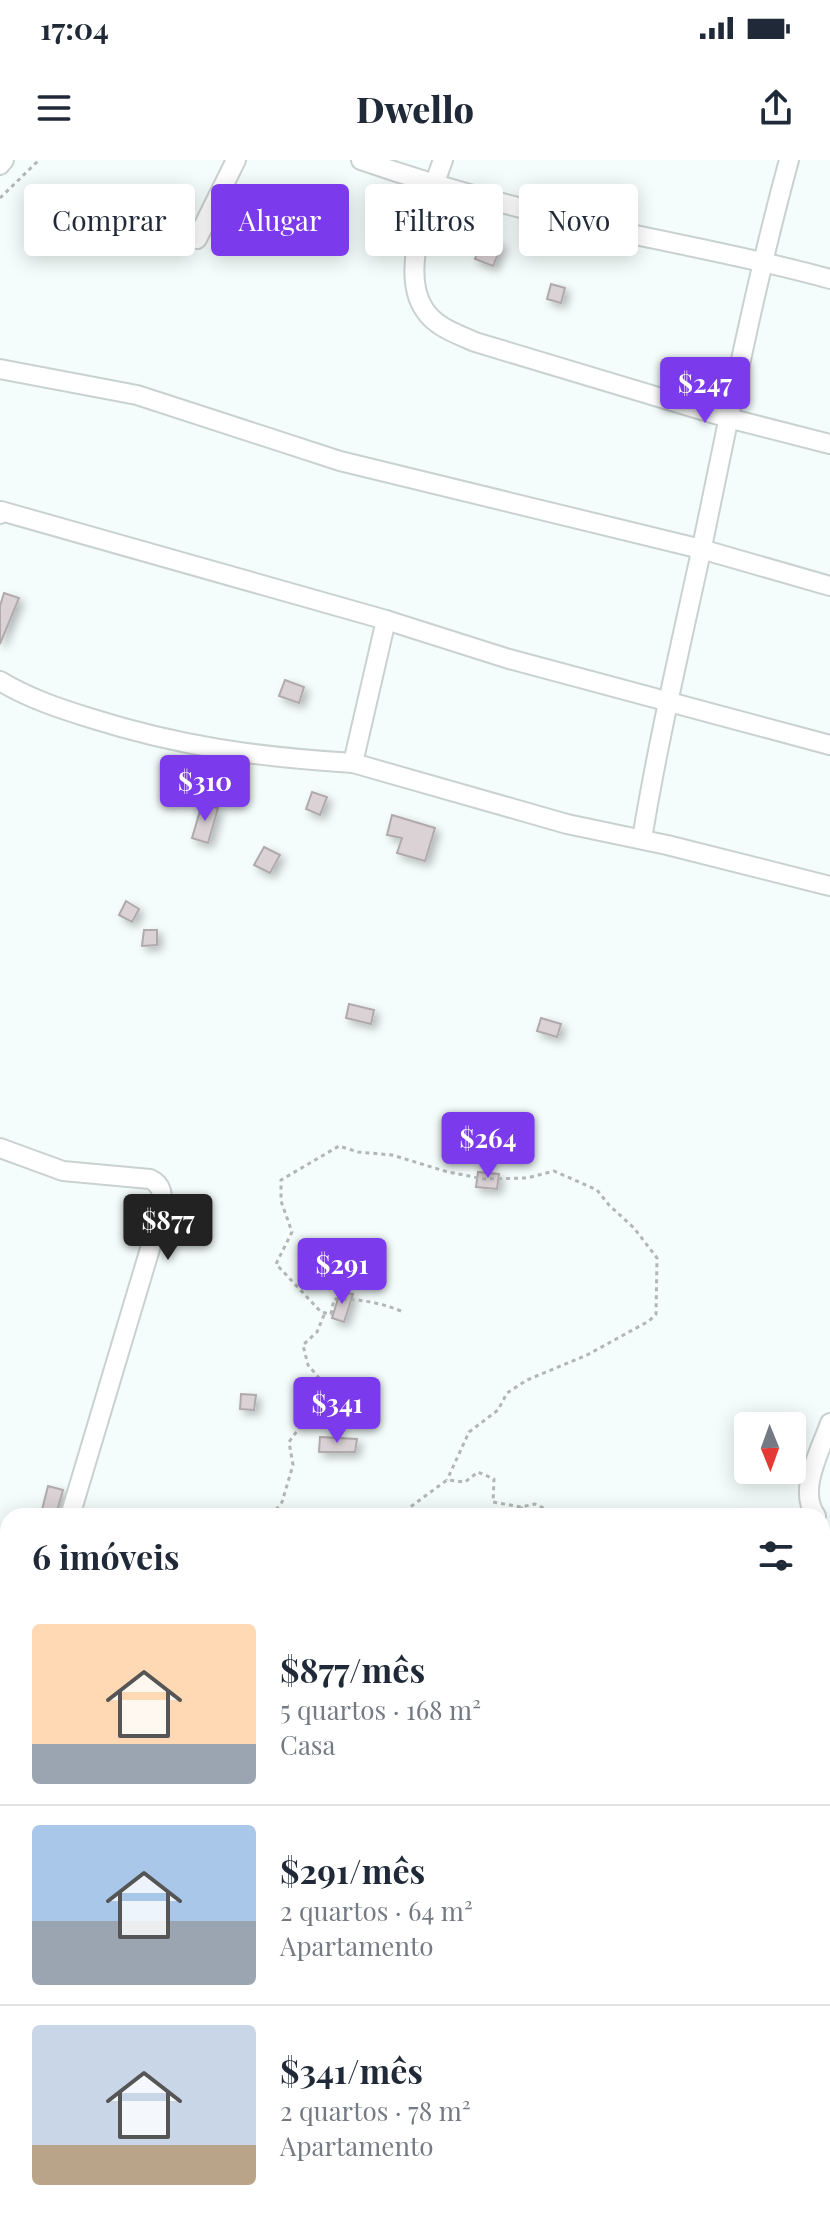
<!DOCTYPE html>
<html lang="pt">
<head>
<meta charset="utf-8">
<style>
  :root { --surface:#fff; --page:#f2f2f3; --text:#1f2937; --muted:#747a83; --line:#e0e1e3; --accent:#7c3aed }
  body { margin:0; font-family:"Playfair Display",serif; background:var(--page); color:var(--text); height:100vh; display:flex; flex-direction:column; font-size:30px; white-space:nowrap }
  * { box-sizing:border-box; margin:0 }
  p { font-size:26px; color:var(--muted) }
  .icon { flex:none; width:44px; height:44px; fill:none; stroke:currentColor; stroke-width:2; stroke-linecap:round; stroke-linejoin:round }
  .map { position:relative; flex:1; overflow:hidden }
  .panel { position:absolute; left:0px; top:1348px; width:830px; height:712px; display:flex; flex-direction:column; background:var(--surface); border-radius:24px 24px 0 0; box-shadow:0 4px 20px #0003 }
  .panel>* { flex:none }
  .hud { position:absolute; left:24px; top:24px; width:782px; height:72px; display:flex; gap:16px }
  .needle { width:52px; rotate:179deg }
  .tools { position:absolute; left:734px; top:1252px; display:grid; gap:16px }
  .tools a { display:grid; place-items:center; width:72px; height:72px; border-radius:8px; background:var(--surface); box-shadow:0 4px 20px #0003; font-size:40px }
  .price { position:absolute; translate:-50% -68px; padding:0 18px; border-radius:8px; background:var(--accent); color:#fff; font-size:26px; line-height:52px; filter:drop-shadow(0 2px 4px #0008) }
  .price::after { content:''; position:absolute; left:50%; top:48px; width:24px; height:18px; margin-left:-12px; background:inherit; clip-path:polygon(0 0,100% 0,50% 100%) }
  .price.selected { background:#222; color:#fff }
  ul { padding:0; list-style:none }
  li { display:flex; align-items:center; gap:24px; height:200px; padding:0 32px }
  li+li { border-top:2px solid var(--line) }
  li span { display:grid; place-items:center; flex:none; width:224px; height:160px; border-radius:8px; color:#555 }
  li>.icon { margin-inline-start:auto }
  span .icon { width:96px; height:96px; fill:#fffc; stroke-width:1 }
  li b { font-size:34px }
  h2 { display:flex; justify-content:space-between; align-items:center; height:96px; padding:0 32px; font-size:34px }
  .tag { padding:0 28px; border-radius:8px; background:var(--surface); box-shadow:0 4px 20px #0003; font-size:28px; line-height:72px }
  .tag.selected { background:var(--accent); color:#fff }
  .status { display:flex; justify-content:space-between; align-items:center; height:56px; padding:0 40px; background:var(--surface); direction:ltr }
  .status svg { height:22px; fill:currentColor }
  header { display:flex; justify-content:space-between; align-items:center; height:104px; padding:0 32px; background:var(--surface); font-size:36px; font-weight:800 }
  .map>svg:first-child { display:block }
  .building { fill:#dad2d4; stroke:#b1aaac; stroke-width:2; filter:url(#shadow) }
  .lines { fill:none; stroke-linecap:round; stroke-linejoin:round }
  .minor-casing { stroke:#cad2d0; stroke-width:22 }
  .path { stroke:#b0b7b5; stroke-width:3; stroke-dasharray:4 4; stroke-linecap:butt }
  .minor { stroke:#fff; stroke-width:18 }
</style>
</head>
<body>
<div class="status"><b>17:04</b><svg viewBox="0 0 49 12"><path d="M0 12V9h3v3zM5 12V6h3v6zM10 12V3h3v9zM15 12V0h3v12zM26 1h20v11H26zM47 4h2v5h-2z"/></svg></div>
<header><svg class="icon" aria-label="menu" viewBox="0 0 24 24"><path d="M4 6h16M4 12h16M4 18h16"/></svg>Dwello<svg class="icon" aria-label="share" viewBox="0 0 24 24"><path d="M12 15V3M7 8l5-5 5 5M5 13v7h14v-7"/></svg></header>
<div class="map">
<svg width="830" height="2060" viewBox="0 0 830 2060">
  <defs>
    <filter id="shadow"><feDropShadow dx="4.5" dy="4.5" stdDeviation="4" flood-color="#0004"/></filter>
  </defs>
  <rect width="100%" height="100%" fill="#f4fdfb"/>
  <g class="building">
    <polygon points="483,77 502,84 493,106 475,99"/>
    <polygon points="551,124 565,128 561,143 547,139"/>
    <polygon points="4,433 19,438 0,484 0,446"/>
    <polygon points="285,520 304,527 299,543 279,536"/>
    <polygon points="312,632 327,637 320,655 306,649"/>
    <polygon points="202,644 218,648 208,683 192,678"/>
    <polygon points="392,655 435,668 425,701 397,693 402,678 387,675"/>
    <polygon points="264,687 280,695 270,713 254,705"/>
    <polygon points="126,741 139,749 132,762 119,755"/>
    <polygon points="144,770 157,770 157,785 142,786"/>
    <polygon points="349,844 374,850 371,864 346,858"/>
    <polygon points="541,858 561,864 557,877 537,871"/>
    <polygon points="478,1012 499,1014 497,1029 476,1027"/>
    <polygon points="340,1132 353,1134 344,1162 332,1158"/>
    <polygon points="241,1234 256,1235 254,1250 240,1249"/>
    <polygon points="320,1277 357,1279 355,1292 319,1292"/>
    <polygon points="48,1326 63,1330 56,1354 42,1350"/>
  </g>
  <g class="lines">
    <g class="minor-casing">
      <g id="minor">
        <path d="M361,0C453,32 550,57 645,77C707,90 769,102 830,119"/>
        <path d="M443,0C429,39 399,111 424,149C435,167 457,174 475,182L728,258L830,284"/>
        <polyline points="0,5 4,0"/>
        <polyline points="197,79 236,0"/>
        <polyline points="0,209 137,235 340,301 701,389 830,426"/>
        <polyline points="0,354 1,351 386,460 509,499 830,585"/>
        <polyline points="386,460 353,603 567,664 667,685 830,726"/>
        <path d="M0,521C28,538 58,548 90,558C182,587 258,597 353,603"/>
        <path d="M642,679C658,581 681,484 702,387C729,257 754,128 789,0"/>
        <path d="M0,988L63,1011L150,1019C165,1026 162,1038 161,1052L70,1356"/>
        <path d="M816,1356C797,1330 821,1290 830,1263"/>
        <polyline points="0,1588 8,1562"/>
        <polyline points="822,1791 830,1794"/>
      </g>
    </g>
    <g class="path">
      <polyline points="0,38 39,0"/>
      <path d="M401,1151C379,1142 357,1139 334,1139L331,1154L321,1152L276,1104L292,1072L281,1041V1020L339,986L358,992L392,995L448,1012L484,1019L527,1018L554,1011L597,1030L609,1045L634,1068L657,1098L656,1154L649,1161L587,1195L527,1220L507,1233L498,1250L469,1272L447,1320"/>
      <polyline points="521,1347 526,1356"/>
      <path d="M271,1356L282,1342L293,1305L289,1282C304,1261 319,1246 320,1219L308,1205L303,1185L317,1172L324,1155L321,1152"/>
      <polyline points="398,1356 447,1320 465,1322 478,1312 494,1319 493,1342 521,1347 535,1344 558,1355 589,1356"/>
      <polyline points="822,1829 830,1827"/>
      <polyline points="822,1982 830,1983"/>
      <polyline points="614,2060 619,2052"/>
      <polyline points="656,2060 657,2052"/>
    </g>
    <use href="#minor" class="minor"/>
  </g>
</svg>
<div class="tools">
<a><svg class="needle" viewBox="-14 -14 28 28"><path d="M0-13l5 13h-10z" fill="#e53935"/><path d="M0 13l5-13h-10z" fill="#747a83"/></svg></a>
</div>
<b class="price" style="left:705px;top:265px">$247</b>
<b class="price" style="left:205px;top:663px">$310</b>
<b class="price" style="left:488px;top:1020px">$264</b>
<b class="price selected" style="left:168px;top:1102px">$877</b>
<b class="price" style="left:342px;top:1146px">$291</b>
<b class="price" style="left:337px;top:1285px">$341</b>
<div class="hud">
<a class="tag">Comprar</a>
<a class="tag selected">Alugar</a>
<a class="tag">Filtros</a>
<a class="tag">Novo</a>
</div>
<section class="panel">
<h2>6 imóveis<svg class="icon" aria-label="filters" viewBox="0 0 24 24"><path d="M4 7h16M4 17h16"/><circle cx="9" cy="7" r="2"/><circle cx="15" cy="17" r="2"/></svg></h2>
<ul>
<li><span style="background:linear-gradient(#ffd9b3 75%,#9aa5b1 0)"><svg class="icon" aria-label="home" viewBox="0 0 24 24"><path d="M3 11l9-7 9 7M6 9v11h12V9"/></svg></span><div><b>$877/mês</b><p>5 quartos · 168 m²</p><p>Casa</p></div></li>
<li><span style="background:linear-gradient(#a9c7e8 60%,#9aa5b1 0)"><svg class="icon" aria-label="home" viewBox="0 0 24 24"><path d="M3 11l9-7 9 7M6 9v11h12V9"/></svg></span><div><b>$291/mês</b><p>2 quartos · 64 m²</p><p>Apartamento</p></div></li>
<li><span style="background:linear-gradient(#c9d6e8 75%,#b9a48a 0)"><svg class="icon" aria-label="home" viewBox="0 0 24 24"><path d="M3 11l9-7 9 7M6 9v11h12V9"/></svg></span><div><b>$341/mês</b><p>2 quartos · 78 m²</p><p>Apartamento</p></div></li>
</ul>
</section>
</div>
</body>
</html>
